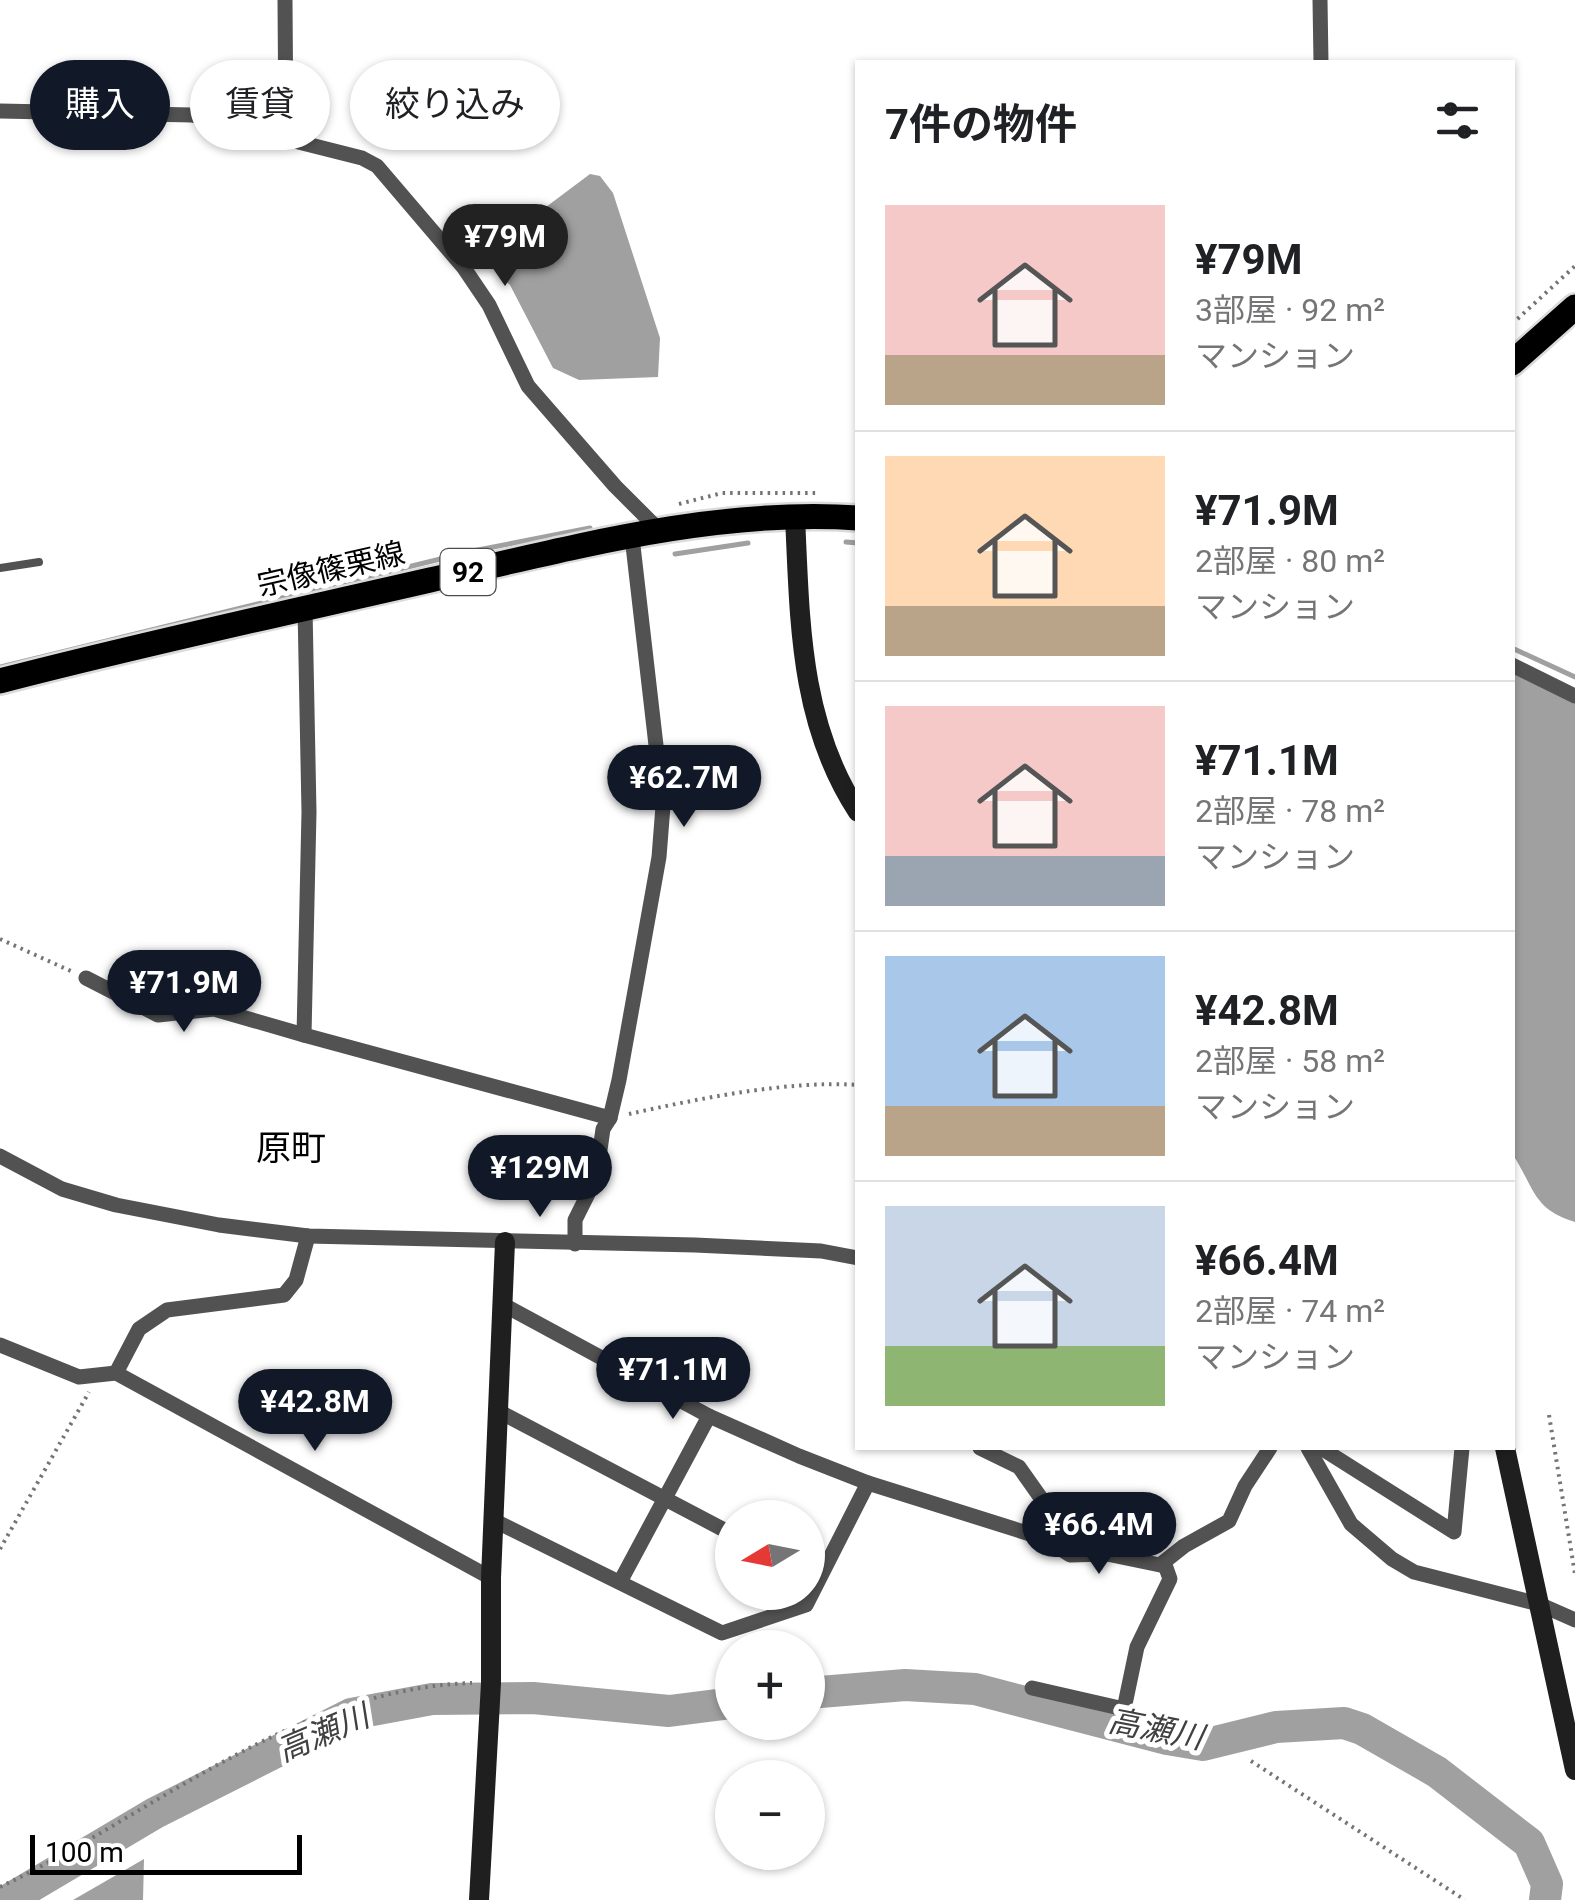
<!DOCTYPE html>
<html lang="ja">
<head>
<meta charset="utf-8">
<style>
  :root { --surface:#fff; --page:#f6f6f6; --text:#202124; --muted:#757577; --line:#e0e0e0; --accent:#111827 }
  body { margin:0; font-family:Roboto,"Noto Sans JP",sans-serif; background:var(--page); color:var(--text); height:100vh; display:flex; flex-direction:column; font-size:38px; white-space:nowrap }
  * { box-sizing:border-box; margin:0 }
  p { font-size:32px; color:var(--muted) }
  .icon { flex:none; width:55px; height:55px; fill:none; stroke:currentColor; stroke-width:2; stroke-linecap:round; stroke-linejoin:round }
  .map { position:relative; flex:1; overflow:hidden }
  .sheet { position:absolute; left:855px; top:60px; width:660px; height:1390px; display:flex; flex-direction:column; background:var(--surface); border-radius:0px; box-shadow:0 2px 8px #0004 }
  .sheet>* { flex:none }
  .banner { position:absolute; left:30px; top:60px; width:675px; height:90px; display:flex; gap:20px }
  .needle { width:65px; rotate:260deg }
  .buttons { position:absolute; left:715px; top:1500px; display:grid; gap:20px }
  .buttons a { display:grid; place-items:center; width:110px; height:110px; border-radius:50%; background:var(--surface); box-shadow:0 2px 8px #0004; font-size:50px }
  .scale { position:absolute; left:30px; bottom:25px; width:272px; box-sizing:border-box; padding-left:10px; border:5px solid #000; border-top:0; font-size:28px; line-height:35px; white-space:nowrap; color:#000; -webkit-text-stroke:8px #fff; paint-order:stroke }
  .price { position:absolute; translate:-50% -85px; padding:0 22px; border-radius:35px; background:var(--accent); color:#fff; font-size:32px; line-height:65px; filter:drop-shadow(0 2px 5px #0008) }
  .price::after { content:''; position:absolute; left:50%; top:60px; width:30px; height:22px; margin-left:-15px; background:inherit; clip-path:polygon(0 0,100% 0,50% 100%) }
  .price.current { background:#222; color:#fff }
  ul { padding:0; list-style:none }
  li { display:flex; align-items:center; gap:30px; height:250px; padding:0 30px }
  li+li { border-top:2px solid var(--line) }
  li span { display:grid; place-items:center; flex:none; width:280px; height:200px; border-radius:0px; color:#555 }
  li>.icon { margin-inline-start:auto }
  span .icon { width:120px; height:120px; fill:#fffc; stroke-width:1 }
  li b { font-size:42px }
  h2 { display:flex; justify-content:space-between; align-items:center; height:120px; padding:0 30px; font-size:42px }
  .tag { padding:0 35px; border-radius:45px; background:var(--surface); box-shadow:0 2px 8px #0004; font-size:35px; line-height:90px }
  .tag.current { background:var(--accent); color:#fff }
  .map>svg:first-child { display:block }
  .water { fill:#a0a0a0 }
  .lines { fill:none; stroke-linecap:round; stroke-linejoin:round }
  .stream { stroke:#a0a0a0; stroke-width:5 }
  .river { stroke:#a0a0a0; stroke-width:32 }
  .primary-casing { stroke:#dbdbdb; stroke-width:30 }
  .path { stroke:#747474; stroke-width:4; stroke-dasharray:2.5 5; stroke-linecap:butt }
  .lane { stroke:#525252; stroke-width:8 }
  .street { stroke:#525252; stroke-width:15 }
  .secondary { stroke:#1f1f1f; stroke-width:20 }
  .primary { stroke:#000; stroke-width:25 }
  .labels { text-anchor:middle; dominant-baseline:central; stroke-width:10; stroke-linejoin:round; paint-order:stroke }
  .shield { fill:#fff; stroke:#4c4c4c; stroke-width:2.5 }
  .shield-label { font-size:28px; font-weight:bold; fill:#000 }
  .street-label { font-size:30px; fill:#000; stroke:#fff }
  .water-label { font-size:32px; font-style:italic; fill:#414141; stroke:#fff }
  .quarter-label { font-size:35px; fill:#000; stroke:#fff }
</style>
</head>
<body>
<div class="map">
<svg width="1575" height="1900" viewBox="0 0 1575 1900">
  <rect width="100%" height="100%" fill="#fff"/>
  <g class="water">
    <polygon points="590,174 600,176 613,193 660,338 658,377 579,380 553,368 510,285 485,260 526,222"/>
    <path d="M1512,668L1575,701V1222C1533,1210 1534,1187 1513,1155Z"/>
    <polygon points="144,1859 143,1900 73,1900"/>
  </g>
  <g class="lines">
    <g class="stream">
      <polyline points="846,542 858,543"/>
      <polyline points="675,554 748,543"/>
      <polyline points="1512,648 1575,677"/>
      <polyline points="0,667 473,551 590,528"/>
    </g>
    <g class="river">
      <polyline points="808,1693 905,1685 975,1689 1167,1739 1203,1745 1276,1727 1344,1723 1362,1729 1437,1772 1529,1843 1547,1884 1545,1900"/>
      <polyline points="8,1900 155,1813 351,1714 432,1699 533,1698 669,1711 732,1703"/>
    </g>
    <g class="primary-casing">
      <g id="primary">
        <polyline points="1512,363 1575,307"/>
        <path d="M0,681C142,644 286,613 430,580C568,549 715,508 858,518"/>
      </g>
    </g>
    <g class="path">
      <polyline points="1512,324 1575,266"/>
      <polyline points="679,504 722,493 818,493"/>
      <polyline points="0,939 73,972"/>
      <path d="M629,1114C697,1099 789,1080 858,1085"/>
      <polyline points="1549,1415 1575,1574"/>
      <polyline points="0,1549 89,1392"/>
      <polyline points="1251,1761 1465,1900"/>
      <path d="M0,1887C156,1813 293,1689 472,1683"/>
    </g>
    <polyline class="lane" points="0,568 39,562"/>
    <g class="street">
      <polyline points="285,0 286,139"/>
      <polyline points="1320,0 1321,62"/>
      <polyline points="0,111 192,115 362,158 377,166 464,268 489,305 528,386 615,486 661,532"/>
      <polyline points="305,608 309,812 304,1035 610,1118"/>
      <polyline points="1512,665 1575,696"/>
      <polyline points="86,978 158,1015 214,1009 304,1035"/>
      <polyline points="0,1156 62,1189 116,1205 219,1225 308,1236 695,1245 821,1251 858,1258"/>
      <polyline points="575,1244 575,1220 596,1178 603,1129 610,1118 619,1080 659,857 663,806 632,537"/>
      <polyline points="504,1305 709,1416 799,1456 868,1483 1043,1538 1070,1555 1107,1554 1160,1565 1184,1546 1229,1521 1245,1486 1270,1448"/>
      <polyline points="0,1345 79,1377 116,1373 491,1578"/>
      <polyline points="116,1373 139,1329 167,1310 284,1295 296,1280 308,1236"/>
      <polyline points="500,1412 732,1534"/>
      <polyline points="980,1448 1019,1467 1060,1525 1107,1554"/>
      <polyline points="1308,1448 1351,1524 1392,1559 1414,1572 1539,1604 1575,1620"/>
      <polyline points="1321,1448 1454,1532 1462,1448"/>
      <polyline points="495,1521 722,1633 806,1605 868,1483"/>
      <polyline points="620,1582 709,1416"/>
      <polyline points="1032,1688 1124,1709 1137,1647 1170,1579 1164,1562"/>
    </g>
    <g class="secondary">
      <path d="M795,517C800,620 799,722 858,812"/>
      <polyline points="1505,1448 1575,1770"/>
      <polyline points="479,1900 491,1683 491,1578 505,1242"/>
    </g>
    <use href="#primary" class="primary"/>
  </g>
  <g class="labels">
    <rect class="shield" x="440.5" y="549" width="55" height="46" rx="8"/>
    <g class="shield-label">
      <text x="468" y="572">92</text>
    </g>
    <g class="street-label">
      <text transform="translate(331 569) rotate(-13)">宗像篠栗線</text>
    </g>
    <g class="water-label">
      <text transform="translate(1156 1729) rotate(11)">高瀬川</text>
      <text transform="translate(323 1733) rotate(-23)">高瀬川</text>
    </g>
    <g class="quarter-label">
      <text x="291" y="1148">原町</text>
    </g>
  </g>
</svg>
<div class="buttons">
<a><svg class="needle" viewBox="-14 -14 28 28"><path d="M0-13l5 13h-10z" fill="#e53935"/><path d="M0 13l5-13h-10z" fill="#757577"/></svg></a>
<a>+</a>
<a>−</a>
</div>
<div class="scale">100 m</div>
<b class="price current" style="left:505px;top:289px">¥79M</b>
<b class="price" style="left:684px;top:830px">¥62.7M</b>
<b class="price" style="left:184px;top:1035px">¥71.9M</b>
<b class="price" style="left:540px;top:1220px">¥129M</b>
<b class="price" style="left:673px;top:1422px">¥71.1M</b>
<b class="price" style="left:315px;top:1454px">¥42.8M</b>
<b class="price" style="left:1099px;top:1577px">¥66.4M</b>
<div class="banner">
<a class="tag current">購入</a>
<a class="tag">賃貸</a>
<a class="tag">絞り込み</a>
</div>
<section class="sheet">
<h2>7件の物件<svg class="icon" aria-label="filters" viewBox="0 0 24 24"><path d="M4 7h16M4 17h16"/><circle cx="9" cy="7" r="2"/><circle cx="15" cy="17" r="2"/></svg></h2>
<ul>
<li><span style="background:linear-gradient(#f6c9c9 75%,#b9a48a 0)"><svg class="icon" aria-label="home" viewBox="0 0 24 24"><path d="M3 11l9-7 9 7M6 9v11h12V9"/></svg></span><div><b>¥79M</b><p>3部屋 · 92 m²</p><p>マンション</p></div></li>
<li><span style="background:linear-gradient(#ffd9b3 75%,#b9a48a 0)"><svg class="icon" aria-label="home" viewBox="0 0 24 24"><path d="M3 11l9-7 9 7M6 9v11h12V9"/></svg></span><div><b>¥71.9M</b><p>2部屋 · 80 m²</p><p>マンション</p></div></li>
<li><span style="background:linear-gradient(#f6c9c9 75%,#9aa5b1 0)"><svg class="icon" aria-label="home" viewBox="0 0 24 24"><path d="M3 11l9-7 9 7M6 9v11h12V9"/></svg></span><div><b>¥71.1M</b><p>2部屋 · 78 m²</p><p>マンション</p></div></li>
<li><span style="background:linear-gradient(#a9c7e8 75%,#b9a48a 0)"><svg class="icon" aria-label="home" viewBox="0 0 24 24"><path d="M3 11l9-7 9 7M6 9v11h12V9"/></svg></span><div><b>¥42.8M</b><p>2部屋 · 58 m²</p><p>マンション</p></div></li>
<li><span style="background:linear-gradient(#c9d6e8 70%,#8fb573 0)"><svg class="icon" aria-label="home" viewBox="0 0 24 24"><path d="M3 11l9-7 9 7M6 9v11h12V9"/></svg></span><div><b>¥66.4M</b><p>2部屋 · 74 m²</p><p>マンション</p></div></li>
</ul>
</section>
</div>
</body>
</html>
